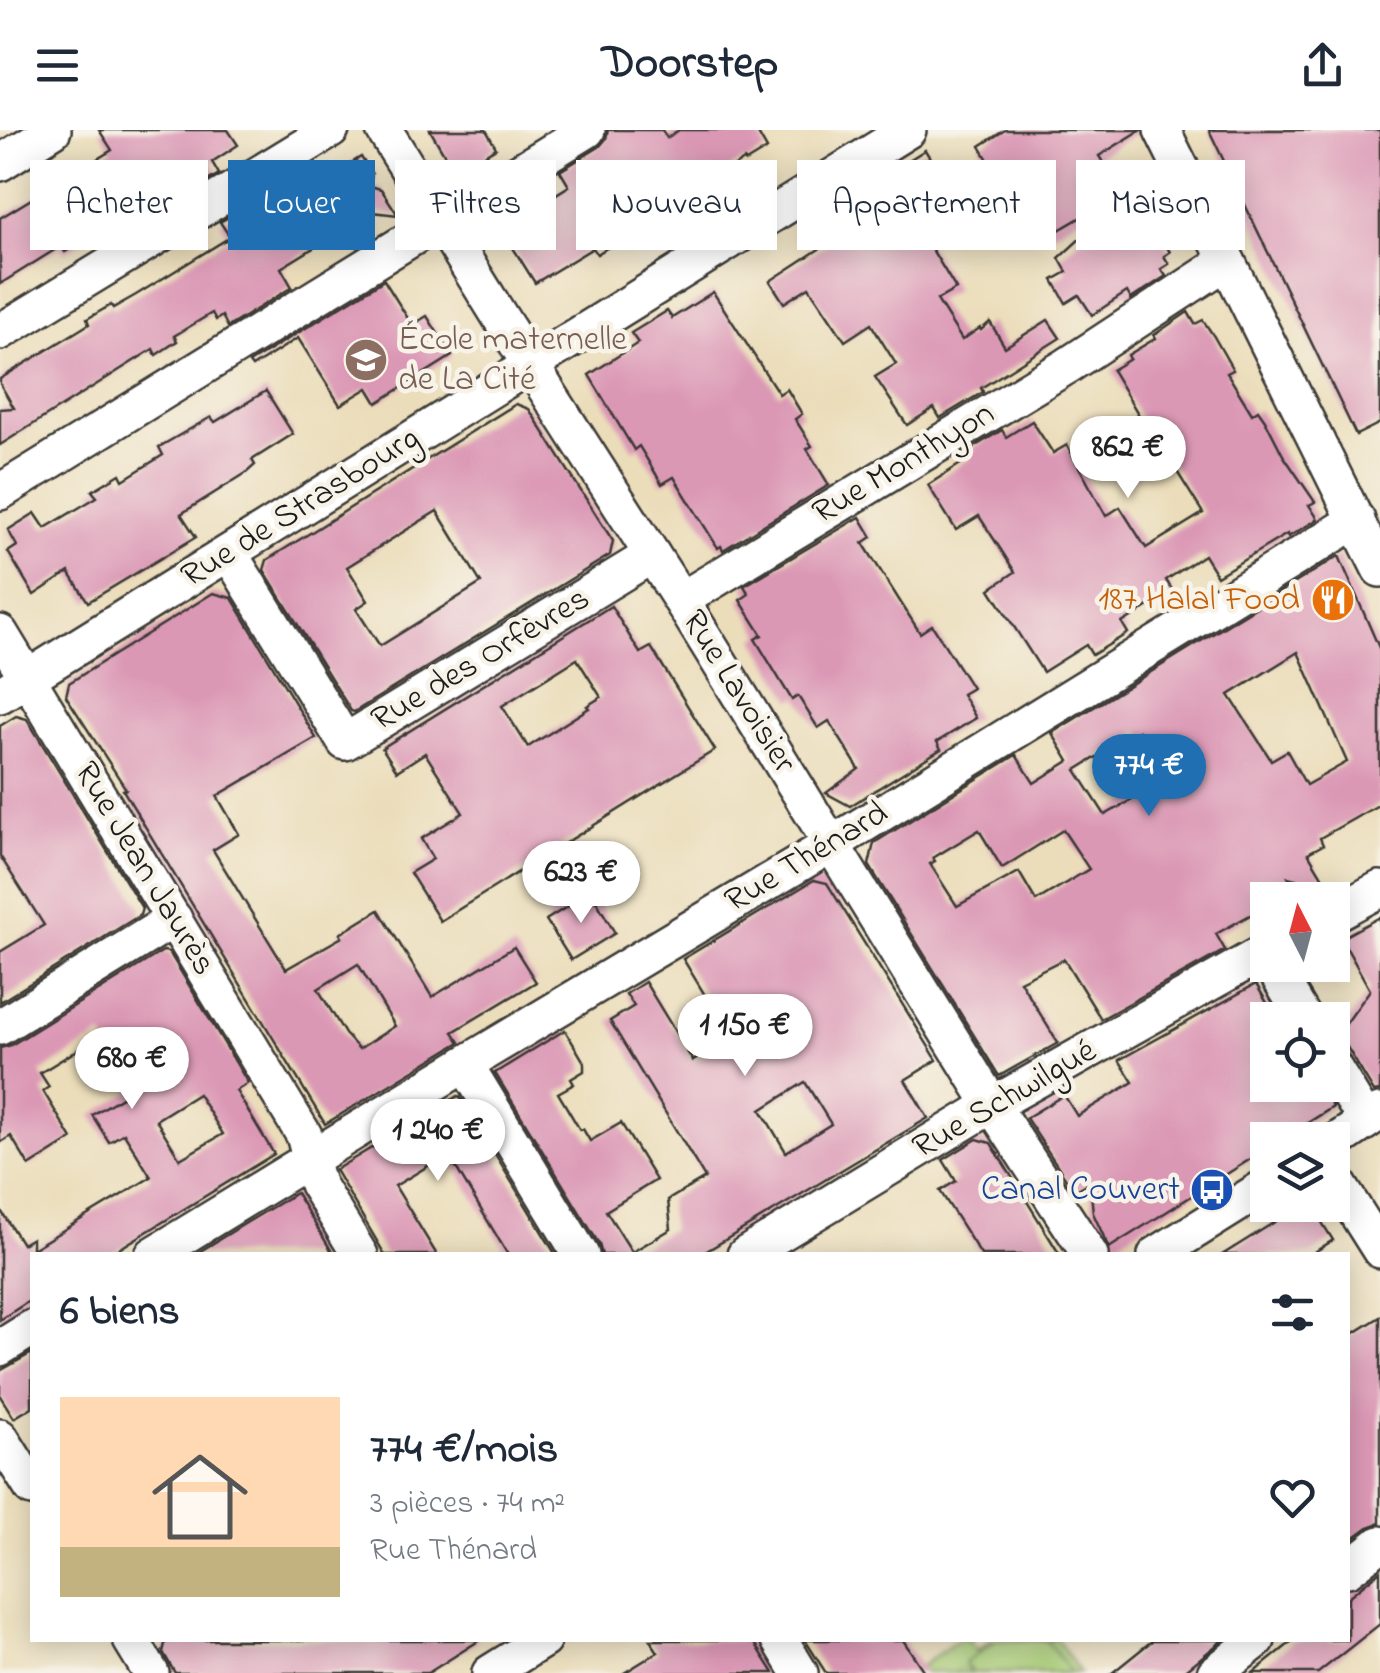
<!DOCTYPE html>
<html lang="fr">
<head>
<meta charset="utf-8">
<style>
  :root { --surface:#fff; --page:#f6f6f7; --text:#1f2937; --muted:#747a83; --accent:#1f6fb2 }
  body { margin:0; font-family:"Indie Flower",sans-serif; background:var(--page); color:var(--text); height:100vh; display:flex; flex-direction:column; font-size:38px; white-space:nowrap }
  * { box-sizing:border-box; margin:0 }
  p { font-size:32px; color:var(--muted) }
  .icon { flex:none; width:55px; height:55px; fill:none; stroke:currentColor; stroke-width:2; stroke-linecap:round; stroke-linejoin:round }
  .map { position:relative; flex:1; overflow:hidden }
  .panel { position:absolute; left:30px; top:1122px; width:1320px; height:390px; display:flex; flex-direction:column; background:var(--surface); border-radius:0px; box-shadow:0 5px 25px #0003 }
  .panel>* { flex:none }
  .hud { position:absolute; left:30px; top:30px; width:1320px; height:90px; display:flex; gap:20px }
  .needle { width:65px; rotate:354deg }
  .buttons { position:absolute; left:1250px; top:752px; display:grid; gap:20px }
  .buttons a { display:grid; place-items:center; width:100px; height:100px; border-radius:0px; background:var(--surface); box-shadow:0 5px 25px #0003; font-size:50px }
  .price { position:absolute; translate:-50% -85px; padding:0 22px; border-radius:35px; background:#fff; color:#222; font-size:32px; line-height:65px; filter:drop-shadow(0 2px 5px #0008) }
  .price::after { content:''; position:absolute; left:50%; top:60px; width:30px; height:22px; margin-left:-15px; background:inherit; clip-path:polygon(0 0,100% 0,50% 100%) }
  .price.active { background:var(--accent); color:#fff }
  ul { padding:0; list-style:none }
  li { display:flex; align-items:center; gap:30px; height:250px; padding:0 30px }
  li span { display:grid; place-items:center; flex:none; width:280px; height:200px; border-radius:0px; color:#555 }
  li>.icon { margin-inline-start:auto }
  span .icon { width:120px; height:120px; fill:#fffc; stroke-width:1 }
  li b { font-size:42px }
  h2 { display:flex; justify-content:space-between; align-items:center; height:120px; padding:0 30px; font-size:42px }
  .pill { padding:0 35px; border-radius:0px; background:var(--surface); box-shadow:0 5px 25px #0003; font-size:35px; line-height:90px }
  .pill.active { background:var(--accent); color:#fff }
  header { display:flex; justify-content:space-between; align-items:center; height:130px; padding:0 30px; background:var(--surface); font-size:45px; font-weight:800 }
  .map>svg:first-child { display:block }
  .park { fill:url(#park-crowns); stroke:#627449; stroke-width:2.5 }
  .pitch { fill:#a8cc76; stroke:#627449; stroke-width:2.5 }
  .building { fill:#db98b5; fill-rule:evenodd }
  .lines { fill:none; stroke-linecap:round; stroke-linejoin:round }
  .minor-casing { stroke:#3b3934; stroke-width:40 }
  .minor { stroke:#fff; stroke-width:35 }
  .labels { text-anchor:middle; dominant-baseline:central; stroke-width:9; stroke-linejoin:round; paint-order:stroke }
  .education-label { font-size:35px; fill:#785e54; stroke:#f7f3e8; text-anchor:start }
  .street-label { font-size:35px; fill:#1c1c1c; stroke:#f7f3e8 }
  .food-label { font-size:35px; fill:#c56008; stroke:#f7f3e8; text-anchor:end }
  .transit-label { font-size:35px; fill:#164399; stroke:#f7f3e8; text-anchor:end }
</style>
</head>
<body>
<header><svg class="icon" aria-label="menu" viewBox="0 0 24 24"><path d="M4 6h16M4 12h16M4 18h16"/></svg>Doorstep<svg class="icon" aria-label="share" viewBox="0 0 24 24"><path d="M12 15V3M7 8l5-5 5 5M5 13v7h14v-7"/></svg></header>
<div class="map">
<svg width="1380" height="1543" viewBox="0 0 1380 1543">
  <defs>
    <pattern id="park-crowns" width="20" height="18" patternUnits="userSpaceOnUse" patternTransform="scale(2.5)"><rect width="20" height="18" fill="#a8cc76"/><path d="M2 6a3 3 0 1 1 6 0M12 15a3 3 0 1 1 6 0" fill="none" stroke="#90af66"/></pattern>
  </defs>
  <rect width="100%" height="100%" fill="#f7f3e8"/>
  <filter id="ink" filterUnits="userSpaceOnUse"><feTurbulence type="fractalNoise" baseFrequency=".01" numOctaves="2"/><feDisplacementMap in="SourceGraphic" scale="20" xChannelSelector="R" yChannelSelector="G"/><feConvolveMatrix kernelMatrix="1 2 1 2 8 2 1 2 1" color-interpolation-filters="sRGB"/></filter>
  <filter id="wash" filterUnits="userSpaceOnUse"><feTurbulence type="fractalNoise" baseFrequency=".0048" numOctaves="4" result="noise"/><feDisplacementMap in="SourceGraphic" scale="40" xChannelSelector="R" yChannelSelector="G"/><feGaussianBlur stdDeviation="2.25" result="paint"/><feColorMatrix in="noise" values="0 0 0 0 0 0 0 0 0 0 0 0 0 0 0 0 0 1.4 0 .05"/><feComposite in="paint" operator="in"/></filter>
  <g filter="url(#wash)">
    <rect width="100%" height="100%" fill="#ebddba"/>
    <polygon class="park" points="958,1510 969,1510 976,1521 992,1510 1057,1510 1080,1543 925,1543 920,1537"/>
    <polygon class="pitch" points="997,1510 1046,1510 1071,1543 972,1543 965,1533"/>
    <g id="blocks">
      <g class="building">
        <polygon points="99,0 228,0 238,15 212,32 219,44 199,56 191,43 144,72 152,84 131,97 124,87 65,122 61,116 0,154 0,88 112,20"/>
        <polygon points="430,0 486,0 496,18 486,24 492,33 461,53"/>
        <polygon points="608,0 662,0 667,8 679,0 756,0 767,19 746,32 744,30 699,59 700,61 597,124 593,118 535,153 492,84 515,70 524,84 569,56 560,41 599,17 606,9"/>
        <polygon points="1005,0 1141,0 1099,26 1124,67 1132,62 1170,122 1164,126 1169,134 1161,139 1166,146 1131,169 1127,162 1092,185 1079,165 1066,173 1053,150 1067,142 1059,128 1108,83 1102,75 1052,104 1013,40 999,49 980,16"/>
        <polygon points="1209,0 1380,0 1380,293 1356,305"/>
        <polygon points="925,20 938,41 899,65 956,159 937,170 962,210 980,198 981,200 990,192 1005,217 1048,190 1060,208 981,258 983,262 940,288 934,278 907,295 875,247 896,234 871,194 845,211 809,157 784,173 770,151 830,112 815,89"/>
        <polygon points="361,27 372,44 370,56 381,59 398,85 372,82 281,138 292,157 228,197 222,186 216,190 212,183 174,206 177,211 156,225 153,219 0,315 0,279 14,278 0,254 0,249 89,194 87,189 111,175 113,178 136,165 230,107 220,92 241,80 249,94 294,65 331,64 322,51"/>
        <polygon points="384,150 412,195 427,186 452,226 377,273 368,258 340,275 298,208 252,237 249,233"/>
        <polygon points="713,162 779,264 787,259 802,284 795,289 812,316 807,319 829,355 723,420 721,416 718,418 674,347 662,354 639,316 634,320 589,245 638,213 631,203 667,181 672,188"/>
        <polygon points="1188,182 1195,194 1203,190 1213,205 1233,240 1227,243 1252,284 1258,280 1265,290 1283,325 1315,372 1309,375 1318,389 1288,407 1287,404 1217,446 1204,425 1166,450 1173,461 1122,493 1128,503 1092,525 1086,515 1043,542 990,459 1015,442 1001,420 979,386 956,400 928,355 970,328 966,322 1002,300 1006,307 1032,291 1053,323 1067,315 1106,386 1120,377 1146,418 1203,383 1166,324 1163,326 1112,240 1130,229 1128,225 1156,208 1154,205"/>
        <polygon points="266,261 293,304 252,330 255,335 246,343 181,384 196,407 88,472 69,442 34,465 8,422 17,416 8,400 35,383 45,398 97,367 92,361 120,344 123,350 163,325 159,317 211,287 215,292"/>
        <path d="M516,274L529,279L600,391L613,411L610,425L354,582L351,581L264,440L267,430ZM437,381L481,453L380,516L356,479L368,471L347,437Z"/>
        <polygon points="860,387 872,407 863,413 920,503 932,495 972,558 962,564 976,588 937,612 941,619 850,676 826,663 859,639 829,591 818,598 798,566 792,570 755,509 762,505 740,470 749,464 744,456"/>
        <path d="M1339,426L1380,520V674L1320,708L1323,715L1308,723L1329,758L1288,747L1301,770H1268V775L1216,804L1225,820L1101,889L1064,829L1020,851L1058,913L999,946L869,735L874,713L1016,625L1034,653L1069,631L1052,603ZM1298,522L1347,632L1306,655L1287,621L1271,630L1229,565ZM1139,601L1170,648L1105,685L1076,640ZM979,700L1002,738L1063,700L1089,739L1036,771L1019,742L957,776L930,734L935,731L933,728Z"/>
        <path d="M213,463L232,468L316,608L217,666L239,704L213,720L286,839L342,807L340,804L379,780L432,867L514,817L536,852L453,902L460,912L325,994L123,660L126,659L66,566L69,553ZM358,834L395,896L359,919L345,904L318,859Z"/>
        <path d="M611,476L640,523L651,517L715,620L440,791L410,743L433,729L421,709L463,683L425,623L397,641L382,618ZM577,529L601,567L587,576L589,578L528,617L502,576Z"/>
        <polygon points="16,586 27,589 142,778 140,785 0,872 0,822 44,795 0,726 0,596"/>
        <path d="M814,750L827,753L937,930L905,950L928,988L700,1125H602L599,1114L495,943L565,900L584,932V941L571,949L574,954L558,963L580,1000L583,999L590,1011L621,993L656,1050L606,1081L632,1122L671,1099L668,1070L705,1048L610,891L634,876L626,864L645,852L693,931L731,908L683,829ZM805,952L831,994L786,1022L761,980Z"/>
        <polygon points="591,762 615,803 571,830 546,790"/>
        <polygon points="1380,787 1380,961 1374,962 1336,899 1345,895 1370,860 1345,815 1345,806"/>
        <path d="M163,821L169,822L248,953L236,961L274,1024L109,1125H32V1169L0,1190V1079L22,1114L32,1108V1119L151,1047L124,1003L109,1012L92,985L135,959L102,905L40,943L49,957L43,961L72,1009L29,1036L11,1006L0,1013V918L11,915ZM198,964L223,1004L180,1029L156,990Z"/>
        <polygon points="1256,854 1277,890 1268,890 1268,955 1319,955 1333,977 1280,1010 1268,1010 1268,1018 1109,1118 1093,1083 1090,1052 1074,1061 1026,988 1064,965 1077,986 1133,952 1119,930"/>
        <polygon points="458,966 460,967 556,1125 508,1125 448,1024 395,1056 437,1125 385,1125 335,1040"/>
        <polygon points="977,1009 991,1013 1060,1125 981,1125 940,1061 956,1051 943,1030"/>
        <polygon points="296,1063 334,1125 194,1125 246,1093"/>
        <polygon points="1302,1075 1311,1075 1333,1110 1310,1125 1222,1125"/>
        <polygon points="1380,1187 1380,1393 1368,1397 1349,1411 1348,1409 1348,1207"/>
        <polygon points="32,1223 32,1277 14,1288 0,1266 0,1241"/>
        <polygon points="1380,1441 1380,1494 1318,1543 1253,1543 1294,1510 1348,1510 1348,1467"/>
        <polygon points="166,1510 480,1510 428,1543 175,1543 163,1522"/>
        <polygon points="650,1510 753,1510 774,1543 624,1543 658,1522"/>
        <polygon points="805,1510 903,1510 925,1543 826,1543"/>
        <polygon points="1153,1510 1223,1510 1182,1543 1112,1543"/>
      </g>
    </g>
  </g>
  <g filter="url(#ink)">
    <use href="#blocks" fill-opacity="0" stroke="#3b3934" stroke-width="2.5"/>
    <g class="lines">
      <g class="minor-casing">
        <g id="minor">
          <polyline points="384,0 505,195 681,470 992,975 1090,1125"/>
          <polyline points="1162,0 1380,439"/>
          <polyline points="0,33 53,0"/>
          <polyline points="0,202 331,0"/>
          <polyline points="0,362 587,0"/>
          <polyline points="229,423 345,612 652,425"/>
          <polyline points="681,470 1067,236 1227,131"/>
          <polyline points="0,503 304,1005 317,1054 360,1125"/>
          <polyline points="0,565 908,0"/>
          <polyline points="1332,785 1380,759"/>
          <polyline points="1272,835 1305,890"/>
          <polyline points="0,897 174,789"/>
          <polyline points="465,934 581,1125"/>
          <polyline points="1332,935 1366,991"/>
          <polyline points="1332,1014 1380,982"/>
          <polyline points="1332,1044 1380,1120"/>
          <polyline points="153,1125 465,934 832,714 1357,390"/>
          <polyline points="745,1125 992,975 1268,820"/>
          <polyline points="1156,1125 1268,1055"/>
          <polyline points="0,1218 32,1198"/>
          <polyline points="0,1307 32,1358"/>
          <polyline points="1348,1439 1380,1414"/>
          <polyline points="131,1510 151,1543"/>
          <polyline points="780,1510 800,1543"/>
          <polyline points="490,1543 543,1510"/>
          <polyline points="1215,1543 1257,1510"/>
        </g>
      </g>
      <use href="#minor" class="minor"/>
    </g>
  </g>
  <defs>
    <g id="school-disc" transform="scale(2.25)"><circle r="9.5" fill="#8d6e63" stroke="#f7f3e8"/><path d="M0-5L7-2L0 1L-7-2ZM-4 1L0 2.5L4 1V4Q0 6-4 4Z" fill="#fff"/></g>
    <g id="restaurant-disc" transform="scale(2.25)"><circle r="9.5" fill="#e8710a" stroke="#f7f3e8"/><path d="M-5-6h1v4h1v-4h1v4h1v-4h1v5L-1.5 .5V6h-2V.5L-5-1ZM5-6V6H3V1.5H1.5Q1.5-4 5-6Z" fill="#fff"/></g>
    <g id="bus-disc" transform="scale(2.25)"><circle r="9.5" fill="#1a4fb4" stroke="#f7f3e8"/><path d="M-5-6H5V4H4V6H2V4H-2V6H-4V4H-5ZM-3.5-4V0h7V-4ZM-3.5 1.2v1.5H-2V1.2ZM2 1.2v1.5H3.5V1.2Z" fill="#fff"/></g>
  </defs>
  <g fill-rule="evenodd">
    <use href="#school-disc" x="366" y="230"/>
    <use href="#restaurant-disc" x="1333" y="470"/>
    <use href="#bus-disc" x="1212" y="1060"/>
  </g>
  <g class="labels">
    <g class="education-label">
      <text x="398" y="210">École maternelle<tspan x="398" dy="40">de La Cité</tspan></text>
    </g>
    <g class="street-label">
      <text transform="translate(904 334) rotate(-31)">Rue Monthyon</text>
      <text transform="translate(301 378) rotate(-32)">Rue de Strasbourg</text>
      <text transform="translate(481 530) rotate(-31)">Rue des Orfèvres</text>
      <text transform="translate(738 562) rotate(58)">Rue Lavoisier</text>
      <text transform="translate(807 728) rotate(-31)">Rue Thénard</text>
      <text transform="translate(144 739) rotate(59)">Rue Jean Jaurès</text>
      <text transform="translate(1005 970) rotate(-30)">Rue Schwilgué</text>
    </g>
    <g class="food-label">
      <text x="1300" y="470">187 Halal Food</text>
    </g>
    <g class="transit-label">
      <text x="1180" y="1060">Canal Couvert</text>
    </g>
  </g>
</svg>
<div class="buttons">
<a><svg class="needle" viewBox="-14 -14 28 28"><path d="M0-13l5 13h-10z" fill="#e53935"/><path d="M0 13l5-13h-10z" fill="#747a83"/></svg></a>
<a><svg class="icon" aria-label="locate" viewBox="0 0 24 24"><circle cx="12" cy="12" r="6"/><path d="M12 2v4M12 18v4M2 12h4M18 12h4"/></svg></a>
<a><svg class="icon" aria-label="layers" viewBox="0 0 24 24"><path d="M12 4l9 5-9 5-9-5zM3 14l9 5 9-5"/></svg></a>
</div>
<b class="price" style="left:1128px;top:371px">862 €</b>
<b class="price active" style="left:1149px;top:689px">774 €</b>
<b class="price" style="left:581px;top:796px">623 €</b>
<b class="price" style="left:745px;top:949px">1 150 €</b>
<b class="price" style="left:132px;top:982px">680 €</b>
<b class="price" style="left:438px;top:1054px">1 240 €</b>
<div class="hud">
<a class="pill">Acheter</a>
<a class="pill active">Louer</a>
<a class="pill">Filtres</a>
<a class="pill">Nouveau</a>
<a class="pill">Appartement</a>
<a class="pill">Maison</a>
</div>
<section class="panel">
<h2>6 biens<svg class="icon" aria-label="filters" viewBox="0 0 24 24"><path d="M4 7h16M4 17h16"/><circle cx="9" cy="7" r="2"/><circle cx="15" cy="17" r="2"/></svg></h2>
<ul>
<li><span style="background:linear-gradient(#ffd9b3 75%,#c2b280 0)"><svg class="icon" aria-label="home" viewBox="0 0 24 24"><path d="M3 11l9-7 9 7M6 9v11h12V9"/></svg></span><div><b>774 €/mois</b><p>3 pièces · 74 m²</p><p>Rue Thénard</p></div><svg class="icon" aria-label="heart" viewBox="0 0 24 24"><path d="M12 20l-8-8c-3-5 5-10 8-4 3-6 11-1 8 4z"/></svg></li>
</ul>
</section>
</div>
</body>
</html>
